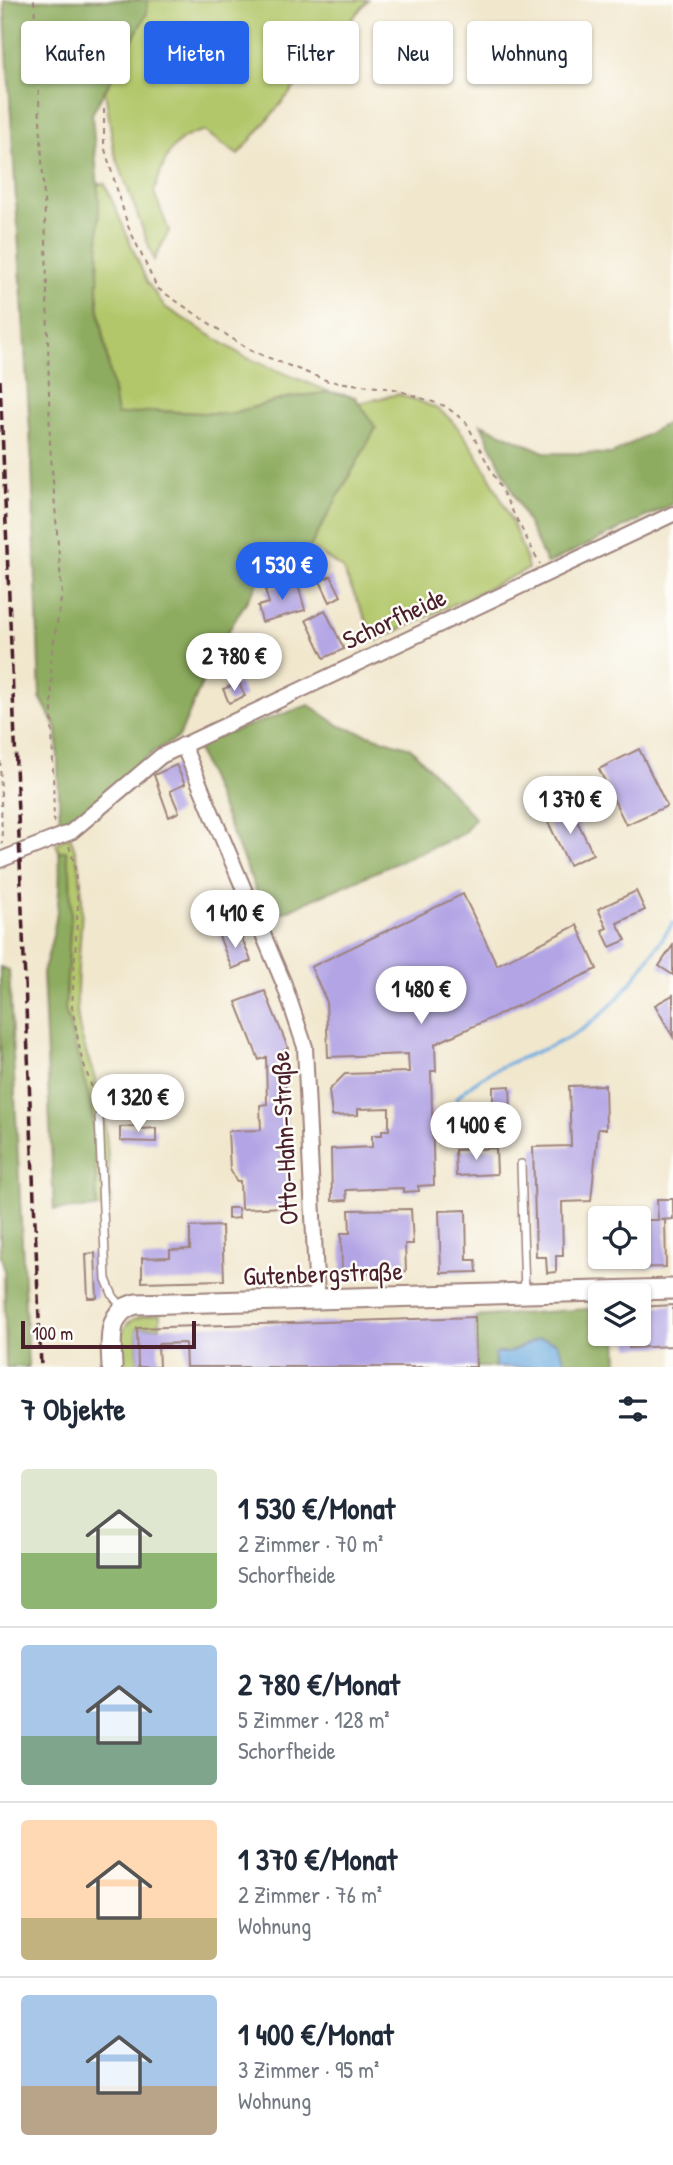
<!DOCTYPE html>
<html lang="de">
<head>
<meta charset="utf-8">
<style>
  :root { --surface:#fff; --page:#f6f6f7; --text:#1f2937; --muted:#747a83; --line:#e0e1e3; --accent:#2563eb }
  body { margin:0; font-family:"Patrick Hand",sans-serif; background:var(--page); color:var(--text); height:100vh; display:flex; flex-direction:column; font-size:26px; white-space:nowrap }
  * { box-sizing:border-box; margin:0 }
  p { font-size:23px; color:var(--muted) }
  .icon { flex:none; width:38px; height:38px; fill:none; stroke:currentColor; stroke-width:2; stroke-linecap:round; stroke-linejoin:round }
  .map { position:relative; height:1367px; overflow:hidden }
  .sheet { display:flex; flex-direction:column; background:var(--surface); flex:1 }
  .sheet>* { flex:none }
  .top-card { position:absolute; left:21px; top:21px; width:632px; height:63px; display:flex; gap:14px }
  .controls { position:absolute; left:588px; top:1206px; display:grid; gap:14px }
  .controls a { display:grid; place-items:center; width:63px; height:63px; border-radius:7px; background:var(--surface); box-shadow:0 2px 5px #0004; font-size:35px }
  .scale { position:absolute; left:21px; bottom:18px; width:175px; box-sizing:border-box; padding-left:7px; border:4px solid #4a1f2b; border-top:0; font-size:19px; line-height:24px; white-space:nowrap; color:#4a1f2b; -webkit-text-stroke:5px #fdfcf7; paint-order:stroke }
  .price { position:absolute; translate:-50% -60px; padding:0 16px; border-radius:24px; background:#fff; color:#222; font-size:23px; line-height:46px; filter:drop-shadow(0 2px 4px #0008) }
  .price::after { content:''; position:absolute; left:50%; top:42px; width:21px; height:16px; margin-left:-10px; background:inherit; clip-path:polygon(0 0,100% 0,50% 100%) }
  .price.active { background:var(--accent); color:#fff }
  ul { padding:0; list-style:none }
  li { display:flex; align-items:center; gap:21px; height:175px; padding:0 21px }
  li+li { border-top:2px solid var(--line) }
  li span { display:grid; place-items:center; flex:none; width:196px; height:140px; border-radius:7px; color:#555 }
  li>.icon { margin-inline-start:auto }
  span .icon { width:84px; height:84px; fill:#fffc; stroke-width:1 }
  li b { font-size:30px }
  h2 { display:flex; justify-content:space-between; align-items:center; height:84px; padding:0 21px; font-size:30px }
  .tag { padding:0 24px; border-radius:7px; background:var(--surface); box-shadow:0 2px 5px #0004; font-size:24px; line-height:63px }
  .tag.active { background:var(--accent); color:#fff }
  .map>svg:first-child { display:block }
  .green { fill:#b2c76b; stroke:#7e734b; stroke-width:2 }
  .forest { fill:#8dac5f; stroke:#6c6645; stroke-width:2 }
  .water { fill:#6dace0; stroke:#5c6686; stroke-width:2 }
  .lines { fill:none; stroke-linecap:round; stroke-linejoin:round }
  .stream { stroke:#6dace0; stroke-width:3.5 }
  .building { fill:#b3a5e5 }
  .lane-casing { stroke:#9e837c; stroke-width:10 }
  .street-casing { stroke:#9e837c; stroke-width:18 }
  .secondary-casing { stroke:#9e837c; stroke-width:23 }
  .path { stroke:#9e837c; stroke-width:2; stroke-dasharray:5 5; stroke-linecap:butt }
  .lane { stroke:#fff; stroke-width:7 }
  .street { stroke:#fff; stroke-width:14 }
  .secondary { stroke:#fff; stroke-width:19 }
  .rail { stroke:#4a1f2b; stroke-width:3.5; stroke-dasharray:10 5; stroke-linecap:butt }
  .labels { text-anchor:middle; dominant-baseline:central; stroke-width:5; stroke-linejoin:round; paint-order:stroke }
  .street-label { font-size:26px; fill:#4a1f2b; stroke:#fdfcf7 }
</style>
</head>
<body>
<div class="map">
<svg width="673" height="1367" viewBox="0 0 673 1367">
  <rect width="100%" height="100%" fill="#fdfcf7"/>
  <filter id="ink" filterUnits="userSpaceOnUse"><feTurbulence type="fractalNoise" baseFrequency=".0143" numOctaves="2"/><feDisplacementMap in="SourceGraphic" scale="14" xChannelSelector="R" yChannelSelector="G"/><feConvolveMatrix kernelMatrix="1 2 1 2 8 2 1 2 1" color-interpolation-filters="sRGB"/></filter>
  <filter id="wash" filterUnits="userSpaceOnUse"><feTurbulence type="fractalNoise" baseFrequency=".00686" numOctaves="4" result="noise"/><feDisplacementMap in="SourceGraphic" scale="28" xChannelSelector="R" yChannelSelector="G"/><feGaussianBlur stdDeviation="1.57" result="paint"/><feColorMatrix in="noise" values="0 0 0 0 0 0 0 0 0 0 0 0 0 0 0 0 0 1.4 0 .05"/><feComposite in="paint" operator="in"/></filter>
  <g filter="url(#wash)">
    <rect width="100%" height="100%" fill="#f1e7cd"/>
    <g class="green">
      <path d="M148,0H368L238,155L204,131C170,137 164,161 154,192L169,231L154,260L114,151L105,91L147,13Z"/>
      <polygon points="98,184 105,184 147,282 165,307 245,357 330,392 287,398 229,414 156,411 117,416 98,304"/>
      <path d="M398,394C411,399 427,403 439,410C471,430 521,531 528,569L376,641L342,568L310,547L375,429L359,403Z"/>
      <path d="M70,836C93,891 75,949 77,1007C78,1040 94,1068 101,1100C107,1131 110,1176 110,1207L97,1208V1180L65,1009L71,914L70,871L66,852L59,851L56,844Z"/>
      <path d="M160,1314V1327L137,1328L138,1367H122C121,1330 117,1317 160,1314Z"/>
    </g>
    <g class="forest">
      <polygon points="4,0 148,0 147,13 92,114 99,202 98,304 117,415 156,411 229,414 287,398 330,392 355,397 376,428 310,547 279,548 215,653 179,737 152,753 60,830 57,729 40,697 32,464"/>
      <polygon points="673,420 673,504 547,564 481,424 546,453 612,454"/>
      <polygon points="309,705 340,726 411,748 475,818 463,834 268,919 195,744"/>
      <path d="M59,851H66L70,871L71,914L65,1009L92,1109L97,1208L54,1210L43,972C56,932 62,893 59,851Z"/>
      <polygon points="0,967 9,970 28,1367 6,1367 4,1267 0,1253"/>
      <polygon points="600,1308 600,1334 617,1334 618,1367 476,1367 475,1317"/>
    </g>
    <polygon class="water" points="540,1338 556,1342 569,1367 495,1367 495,1353 508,1353"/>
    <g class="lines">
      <path class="stream" d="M456,1099C492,1059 546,1056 587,1026C624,999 646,962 673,923"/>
    </g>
    <g id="blocks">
      <g class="building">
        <polygon points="331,576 341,596 330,602 320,581"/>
        <polygon points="297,581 305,610 262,622 258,606 269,603 265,590"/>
        <polygon points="325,610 344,649 324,658 306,620"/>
        <polygon points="239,683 245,696 229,703 223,689"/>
        <polygon points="639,749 667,806 626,825 599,769"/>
        <polygon points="176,765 185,784 170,791 179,812 169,817 154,775"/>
        <polygon points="570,806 593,854 569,865 546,818"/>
        <polygon points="636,891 645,910 617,923 626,940 610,947 602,930 607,928 598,909"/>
        <polygon points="463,894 497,965 577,925 597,969 435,1044 436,1071 431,1071 434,1185 418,1186 419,1191 403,1192 403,1188 346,1190 347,1200 332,1201 331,1149 372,1147 372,1135 382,1135 382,1130 389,1130 389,1108 358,1109 358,1115 332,1116 329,1090 345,1074 409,1072 408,1054 328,1057 326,1000 311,967"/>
        <polygon points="227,933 229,937 240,933 251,961 232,969 219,936"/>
        <polygon points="673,945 673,975 659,966"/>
        <polygon points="265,991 288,1048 284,1050 289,1188 285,1189 285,1207 241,1209 240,1181 236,1181 230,1169 228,1131 261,1130 260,1105 267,1104 266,1057 259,1060 236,1002"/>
        <polygon points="673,995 673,1037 655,1005"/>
        <polygon points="605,1085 606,1129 598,1129 591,1201 562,1202 563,1256 556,1256 556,1272 547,1273 546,1257 536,1257 533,1147 571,1146 569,1086"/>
        <polygon points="510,1086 511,1112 493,1113 493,1087"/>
        <polygon points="141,1126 141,1129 156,1128 156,1142 120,1141 120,1127"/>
        <polygon points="496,1148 497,1174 456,1176 455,1150"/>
        <polygon points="657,1199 673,1199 673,1219 660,1220 665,1220 666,1267 605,1268 605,1256 639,1256 639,1237 648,1237 647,1220 658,1220"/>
        <polygon points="228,1208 238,1208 239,1218 228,1219"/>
        <polygon points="411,1209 413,1244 405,1244 406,1271 342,1273 341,1233 350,1233 349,1210"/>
        <polygon points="466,1210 467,1260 476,1260 477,1272 441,1273 439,1211"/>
        <polygon points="222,1226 224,1280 142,1282 142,1258 170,1257 170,1250 190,1249 190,1227"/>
        <polygon points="95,1253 97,1298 88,1298 86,1254"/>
        <polygon points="673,1305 673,1346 629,1348 629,1334 639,1334 639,1307"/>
        <polygon points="475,1317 476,1367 186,1367 185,1343 158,1344 159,1367 138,1367 137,1328"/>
      </g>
    </g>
  </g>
  <g filter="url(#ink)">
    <use href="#blocks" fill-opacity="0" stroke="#9e837c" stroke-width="2"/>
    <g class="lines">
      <g class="lane-casing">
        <g id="lane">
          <polyline points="99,1116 106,1279 113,1296 123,1308"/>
          <polyline points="521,1164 525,1292"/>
        </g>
      </g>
      <g class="street-casing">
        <g id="street">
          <polyline points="183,745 284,984 305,1047 317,1300"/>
          <polyline points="0,860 71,832 161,756 673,514"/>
        </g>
      </g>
      <g class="secondary-casing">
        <path id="secondary" d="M112,1367C111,1342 106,1311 136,1304L673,1289"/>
      </g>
      <g class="path">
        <polyline points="34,0 46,239 50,444 62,594 51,657 54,824"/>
        <polyline points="104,109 104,146 128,226 157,288 249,350 328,381 394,389 445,406 466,422 540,564"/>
        <polyline points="0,751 2,844"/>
        <polyline points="69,846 74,862 78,904 72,1007 81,1056 99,1108"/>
      </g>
      <use href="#lane" class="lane"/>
      <use href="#street" class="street"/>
      <use href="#secondary" class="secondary"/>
      <polyline class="rail" points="0,380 41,1367"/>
    </g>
  </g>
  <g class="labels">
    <g class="street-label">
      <text transform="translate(394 618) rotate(-25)">Schorfheide</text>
      <text transform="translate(284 1138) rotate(-93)">Otto-Hahn-Straße</text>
      <text transform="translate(323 1273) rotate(-2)">Gutenbergstraße</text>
    </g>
  </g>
</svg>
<div class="controls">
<a><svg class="icon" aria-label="locate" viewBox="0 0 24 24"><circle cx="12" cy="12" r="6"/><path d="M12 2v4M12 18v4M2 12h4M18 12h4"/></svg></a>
<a><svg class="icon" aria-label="layers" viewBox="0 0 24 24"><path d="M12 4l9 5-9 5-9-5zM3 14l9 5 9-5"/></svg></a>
</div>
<div class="scale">100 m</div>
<b class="price active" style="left:282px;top:602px">1 530 €</b>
<b class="price" style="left:234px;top:693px">2 780 €</b>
<b class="price" style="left:570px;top:836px">1 370 €</b>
<b class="price" style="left:235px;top:950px">1 410 €</b>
<b class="price" style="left:421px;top:1026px">1 480 €</b>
<b class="price" style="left:138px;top:1134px">1 320 €</b>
<b class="price" style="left:476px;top:1162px">1 400 €</b>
<div class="top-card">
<a class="tag">Kaufen</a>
<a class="tag active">Mieten</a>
<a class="tag">Filter</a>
<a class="tag">Neu</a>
<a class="tag">Wohnung</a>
</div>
</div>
<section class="sheet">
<h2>7 Objekte<svg class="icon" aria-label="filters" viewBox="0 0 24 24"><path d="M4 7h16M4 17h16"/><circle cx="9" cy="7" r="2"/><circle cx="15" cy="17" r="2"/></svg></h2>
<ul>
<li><span style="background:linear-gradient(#dfe7d0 60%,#8fb573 0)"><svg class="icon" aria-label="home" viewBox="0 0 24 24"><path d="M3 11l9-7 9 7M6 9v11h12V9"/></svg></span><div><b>1 530 €/Monat</b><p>2 Zimmer · 70 m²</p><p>Schorfheide</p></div></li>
<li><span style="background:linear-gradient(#a9c7e8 65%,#7fa58c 0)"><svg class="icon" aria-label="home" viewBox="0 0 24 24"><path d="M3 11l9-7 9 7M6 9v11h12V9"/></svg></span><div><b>2 780 €/Monat</b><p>5 Zimmer · 128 m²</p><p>Schorfheide</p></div></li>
<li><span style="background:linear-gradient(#ffd9b3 70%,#c2b280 0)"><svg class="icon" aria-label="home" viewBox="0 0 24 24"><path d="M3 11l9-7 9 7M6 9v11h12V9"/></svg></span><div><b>1 370 €/Monat</b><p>2 Zimmer · 76 m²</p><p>Wohnung</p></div></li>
<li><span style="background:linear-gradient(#a9c7e8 65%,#b9a48a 0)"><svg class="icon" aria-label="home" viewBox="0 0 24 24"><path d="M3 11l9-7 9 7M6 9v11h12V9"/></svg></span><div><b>1 400 €/Monat</b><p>3 Zimmer · 95 m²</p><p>Wohnung</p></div></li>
</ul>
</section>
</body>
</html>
